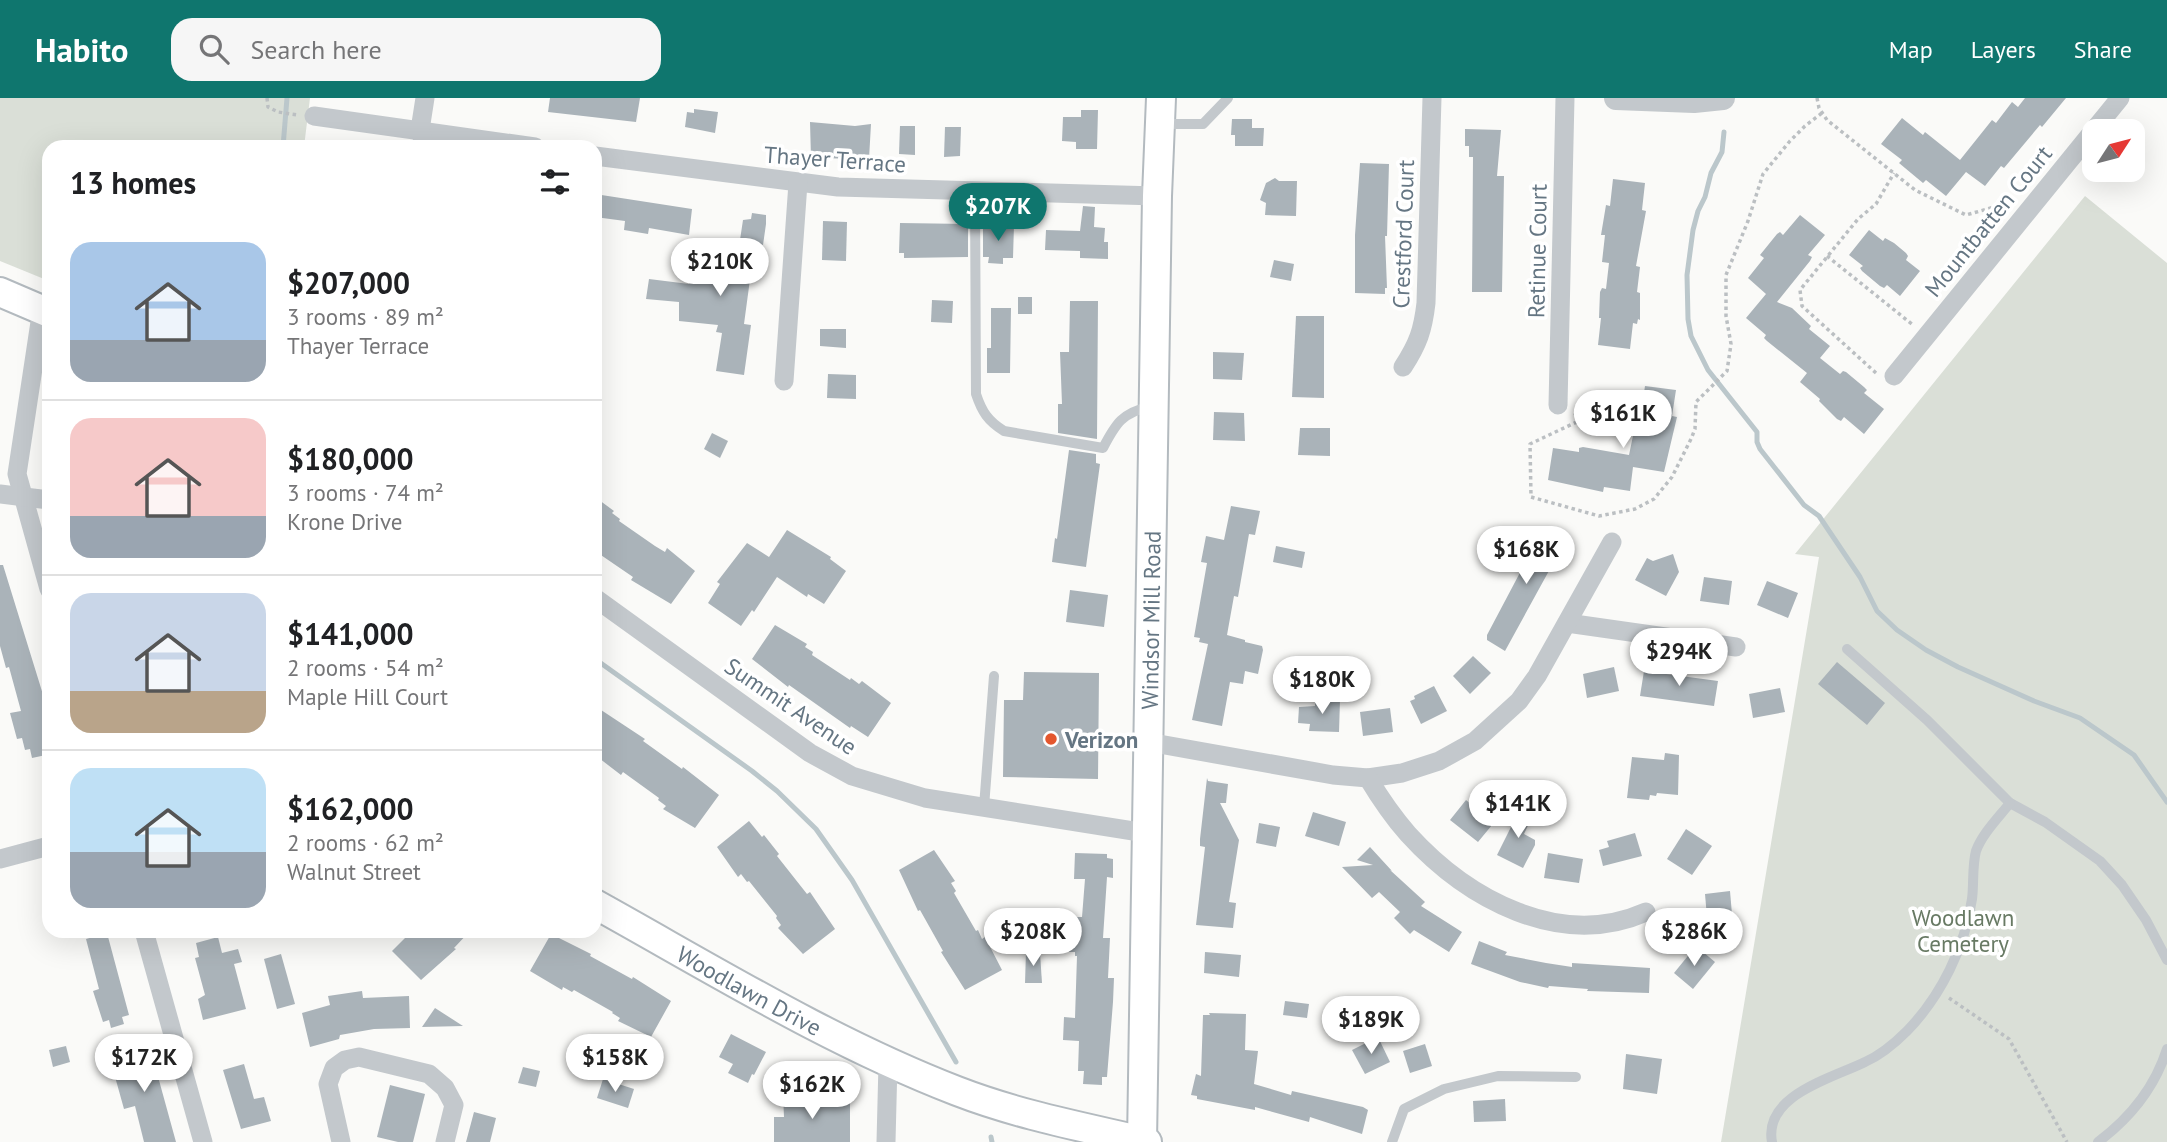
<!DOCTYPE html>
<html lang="en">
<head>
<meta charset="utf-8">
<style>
  :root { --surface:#fff; --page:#f6f6f6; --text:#202124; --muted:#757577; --line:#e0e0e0; --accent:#0f766e }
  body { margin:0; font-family:"PT Sans",sans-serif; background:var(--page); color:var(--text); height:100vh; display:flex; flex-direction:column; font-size:26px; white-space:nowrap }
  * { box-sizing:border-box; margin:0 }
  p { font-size:23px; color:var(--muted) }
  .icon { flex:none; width:38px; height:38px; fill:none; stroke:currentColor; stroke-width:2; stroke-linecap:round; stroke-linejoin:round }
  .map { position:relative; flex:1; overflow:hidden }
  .panel { position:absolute; left:42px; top:42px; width:560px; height:798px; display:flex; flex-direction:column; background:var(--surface); border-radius:21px; box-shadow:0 7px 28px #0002 }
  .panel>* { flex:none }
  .needle { width:46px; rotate:54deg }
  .fabs { position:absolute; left:2082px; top:21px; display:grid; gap:14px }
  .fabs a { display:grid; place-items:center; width:63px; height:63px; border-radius:14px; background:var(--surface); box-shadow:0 7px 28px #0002; font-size:35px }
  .price { position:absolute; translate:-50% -60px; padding:0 16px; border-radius:24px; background:#fff; color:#222; font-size:23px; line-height:46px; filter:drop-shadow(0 2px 4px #0008) }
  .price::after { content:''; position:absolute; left:50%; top:42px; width:21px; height:16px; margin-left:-10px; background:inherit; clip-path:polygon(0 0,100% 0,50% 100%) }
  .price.on { background:var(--accent); color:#fff }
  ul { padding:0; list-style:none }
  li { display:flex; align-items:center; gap:21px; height:175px; padding:0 28px }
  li+li { border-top:2px solid var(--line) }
  li span { display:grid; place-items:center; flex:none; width:196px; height:140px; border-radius:21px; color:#555 }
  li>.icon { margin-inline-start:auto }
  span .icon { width:84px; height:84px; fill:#fffc; stroke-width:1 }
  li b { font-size:30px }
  h2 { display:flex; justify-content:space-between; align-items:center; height:84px; padding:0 28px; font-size:30px }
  header { display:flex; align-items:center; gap:42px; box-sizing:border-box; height:98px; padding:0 35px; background:var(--accent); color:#fff }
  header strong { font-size:33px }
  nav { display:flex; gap:38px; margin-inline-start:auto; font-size:24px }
  .search { width:490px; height:63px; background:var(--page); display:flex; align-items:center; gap:18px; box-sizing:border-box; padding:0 24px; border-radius:21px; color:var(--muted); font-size:26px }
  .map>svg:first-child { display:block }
  .green { fill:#dadfd7 }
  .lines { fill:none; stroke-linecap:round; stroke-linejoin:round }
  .stream { stroke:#bbc7cb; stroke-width:5 }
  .building { fill:#aab3b9 }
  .secondary-casing { stroke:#b3babf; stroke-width:32 }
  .path { stroke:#bbbfc2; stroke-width:3.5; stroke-dasharray:3.5 3.5; stroke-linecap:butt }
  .service { stroke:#c3c8cc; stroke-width:10 }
  .minor { stroke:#c3c8cc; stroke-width:19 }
  .tertiary { stroke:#c3c8cc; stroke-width:24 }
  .secondary { stroke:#fff; stroke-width:28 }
  .poi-dot { fill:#e4572e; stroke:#fff; stroke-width:2.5 }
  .labels { text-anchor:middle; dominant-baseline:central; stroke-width:7; stroke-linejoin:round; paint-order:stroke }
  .street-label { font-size:23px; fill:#657683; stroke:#fff }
  .poi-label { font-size:23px; font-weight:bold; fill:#657683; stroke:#fff; text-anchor:start }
  .park-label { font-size:23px; fill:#687a64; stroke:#fff }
</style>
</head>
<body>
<header>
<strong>Habito</strong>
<div class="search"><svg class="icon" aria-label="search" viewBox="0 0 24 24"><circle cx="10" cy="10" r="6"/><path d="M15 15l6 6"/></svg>Search here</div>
<nav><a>Map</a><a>Layers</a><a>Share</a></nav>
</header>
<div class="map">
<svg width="2167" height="1044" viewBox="0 0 2167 1044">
  <rect width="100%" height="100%" fill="#fafaf8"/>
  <g class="green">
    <polygon points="0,0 310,0 304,49 49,49 49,183 0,163"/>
    <polygon points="2085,98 2167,165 2167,1044 1721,1044 1819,459 1795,456"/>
  </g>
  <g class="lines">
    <g class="stream">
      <polyline points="1724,34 1722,54 1711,75 1705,99 1698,113 1693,132 1687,177 1688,221 1691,238 1708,272 1757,334 1757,344 1760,351 1804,407 1819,418 1860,479 1877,513 1897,532 1926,552 1958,569 2034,603 2080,620 2134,657 2167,704"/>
      <polyline points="283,49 287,0"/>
      <polyline points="595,561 752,673 777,693 816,731 852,782 956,964"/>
      <polyline points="991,1039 992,1044"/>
    </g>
  </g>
  <g class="building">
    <polygon points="550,0 640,0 636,24 548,14"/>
    <polygon points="2025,0 2066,0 2042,29 2040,27 2004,70 2001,68 1985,88 1966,74 1946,98 1926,82 1923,85 1899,65 1902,62 1881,46 1902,20 1923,37 1925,34 1960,62 1992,22 1996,25 2012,4 2018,9"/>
    <polygon points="694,11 718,14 715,35 685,29 687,14 694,15"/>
    <polygon points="1081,12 1098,12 1097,51 1076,51 1076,44 1062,43 1063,19 1081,19"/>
    <polygon points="1232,21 1252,21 1252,30 1264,30 1263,48 1235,48 1235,37 1231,37"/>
    <polygon points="810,24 855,28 871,26 869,61 811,60"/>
    <polygon points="900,28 915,28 915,57 899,56"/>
    <polygon points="945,29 961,29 960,58 944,59"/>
    <polygon points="1465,31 1501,32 1497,78 1504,78 1502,194 1472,194 1473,59 1469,59 1469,48 1465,48"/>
    <polygon points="1360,65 1389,66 1387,138 1385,138 1387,190 1385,190 1385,196 1355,195 1355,137"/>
    <polygon points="1275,80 1279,83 1297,83 1296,118 1265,117 1266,105 1260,102 1266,85"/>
    <polygon points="1613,81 1645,85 1642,112 1646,113 1636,168 1640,169 1637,194 1640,195 1640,222 1638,221 1637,226 1633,225 1630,251 1598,247 1601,220 1599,220 1600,194 1602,190 1606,191 1609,165 1602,164 1605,137 1601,137 1606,107 1610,108"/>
    <polygon points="595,96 692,111 689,137 649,130 648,136 624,132 625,123 595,119"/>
    <polygon points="1083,108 1095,109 1094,129 1105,130 1104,144 1108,144 1108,161 1080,160 1080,153 1045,152 1046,132 1080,133"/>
    <polygon points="752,115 766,117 766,126 763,147 757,146 753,159 744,226 751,227 744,277 716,273 722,235 716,234 718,227 679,223 679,204 646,201 649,181 689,186 691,170 735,175 743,122 751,121"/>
    <polygon points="1800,117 1825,137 1808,157 1812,159 1810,163 1777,204 1792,210 1811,228 1809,231 1830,248 1820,260 1840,276 1843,273 1846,274 1864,289 1867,292 1864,295 1884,311 1864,336 1844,319 1841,323 1837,321 1819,303 1820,301 1800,284 1807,275 1767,243 1764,240 1766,237 1746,220 1766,196 1748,180 1764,160 1760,157 1777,136 1780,134 1783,137"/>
    <polygon points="823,123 847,124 846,163 822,162"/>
    <polygon points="900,125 968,126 968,159 904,160 904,155 899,155"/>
    <polygon points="983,126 1014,127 1013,160 1003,160 1003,166 988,165 989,159 983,159"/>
    <polygon points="1869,132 1883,143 1885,140 1894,145 1906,155 1908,158 1906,162 1920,173 1900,198 1887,187 1884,190 1880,188 1862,173 1860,170 1863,168 1849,157"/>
    <polygon points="1274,162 1294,166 1291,183 1270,179"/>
    <rect x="1018" y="199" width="14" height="17"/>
    <polygon points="932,202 953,203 952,225 931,224"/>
    <polygon points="1070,203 1098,203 1097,341 1058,335 1058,306 1062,306 1060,254 1069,254"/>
    <polygon points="991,210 1011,210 1010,275 987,275 987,250 991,250"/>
    <polygon points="1296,218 1324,218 1324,300 1292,299"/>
    <polygon points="820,231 846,231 846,250 820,248"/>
    <polygon points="1213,254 1244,255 1242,282 1213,281"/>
    <polygon points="828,276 856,277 856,301 827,300"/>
    <polygon points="1645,288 1676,292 1672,318 1677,319 1664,374 1633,369 1630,393 1604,389 1603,394 1548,382 1553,350 1579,354 1579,350 1583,349 1629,357 1638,314 1641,314"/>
    <polygon points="1214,314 1244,315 1245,343 1213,342"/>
    <polygon points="1300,330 1330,330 1330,358 1298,357"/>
    <polygon points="712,335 728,343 720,360 704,351"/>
    <polygon points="1069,352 1096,356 1096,365 1100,366 1086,469 1052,464 1055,440 1057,441"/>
    <polygon points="595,399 614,413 612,415 620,421 619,423 655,448 665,454 667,450 695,473 671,506 631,482 633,479 595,453"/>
    <polygon points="1231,408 1260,413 1255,437 1249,436 1238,499 1234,498 1227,537 1245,542 1245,544 1262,548 1263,552 1258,576 1245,573 1243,586 1230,584 1222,628 1192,622 1208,546 1199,544 1200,540 1194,539 1207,465 1201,464 1206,438 1224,442"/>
    <polygon points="1545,428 1567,440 1505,553 1487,542 1487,537 1534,448 1526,444 1532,432 1541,436"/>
    <polygon points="787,432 831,459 830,461 846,473 824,506 808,496 807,499 777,479 754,514 752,512 741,528 708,505 720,486 717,484 747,445 769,459"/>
    <polygon points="1276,448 1305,454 1302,470 1273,464"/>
    <polygon points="1673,456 1679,474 1666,498 1635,482 1647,460 1653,463"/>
    <polygon points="0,467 3,467 49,616 49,640 42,641 46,657 32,660 30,651 25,652 22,640 17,641 10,615 21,613 9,569 6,570 0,548"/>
    <polygon points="1704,479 1732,483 1729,507 1700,503"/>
    <polygon points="1767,483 1798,495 1788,520 1757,507"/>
    <polygon points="1070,492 1108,497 1104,529 1066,524"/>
    <polygon points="775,527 807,546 805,549 813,554 812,557 850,582 851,580 859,586 862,583 891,605 868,639 851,628 850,630 789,587 788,589 752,561"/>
    <polygon points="1473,558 1491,575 1470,596 1453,578"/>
    <polygon points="1837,564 1885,605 1867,627 1818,586"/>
    <polygon points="1614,569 1619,593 1587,600 1583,576"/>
    <polygon points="1644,573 1718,583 1714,608 1640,598"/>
    <polygon points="1024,574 1099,575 1098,681 1003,679 1004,602 1023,602"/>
    <polygon points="1434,588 1447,613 1421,626 1410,603 1415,601 1414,598"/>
    <polygon points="1780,590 1785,614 1753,620 1749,596"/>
    <polygon points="1315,601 1340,602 1339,634 1309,633 1310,626 1298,625 1299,609 1315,608"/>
    <polygon points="595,608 645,641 643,643 682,671 683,669 719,697 695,730 663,711 666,708 658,702 659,700 623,674 621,677 595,657"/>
    <polygon points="1390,610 1393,634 1363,638 1360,614"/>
    <polygon points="1665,655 1679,657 1678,697 1657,695 1656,698 1650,697 1649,702 1627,700 1632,659 1664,662"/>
    <polygon points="1207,680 1208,683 1228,686 1226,705 1220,705 1239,742 1229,804 1236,805 1233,830 1196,827 1205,749 1200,748 1200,741"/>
    <polygon points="1497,697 1511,704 1478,744 1450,722 1466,702 1472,707 1476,701 1487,710"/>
    <polygon points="1521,709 1534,715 1524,736 1535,742 1535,747 1523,770 1497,757"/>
    <polygon points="1313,714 1346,724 1339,748 1305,738"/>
    <polygon points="749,723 762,739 764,737 779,756 777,758 807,796 810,794 835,831 803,856 778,830 781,827 776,820 777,818 749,783 747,784 741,776 738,779 717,749"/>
    <polygon points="1259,725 1280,729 1276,749 1256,745"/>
    <polygon points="1686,731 1712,748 1692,777 1667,761"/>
    <polygon points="1635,735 1642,758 1603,768 1599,752 1609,749 1607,743"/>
    <polygon points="1370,749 1392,773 1390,772 1425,804 1421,808 1462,834 1449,854 1414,832 1410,836 1394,820 1400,814 1379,794 1372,800 1342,769 1373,767 1357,762"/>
    <polygon points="934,752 955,783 951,785 956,793 954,795 976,833 978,832 982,841 985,839 1002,872 965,892 941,854 943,853 920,812 918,813 899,772"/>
    <polygon points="1075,755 1107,756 1107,760 1113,761 1113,780 1107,779 1103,840 1110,840 1108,880 1114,880 1113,904 1107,979 1102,979 1102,987 1083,986 1084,973 1078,973 1079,943 1063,942 1064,919 1075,920 1077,858 1075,858 1075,854 1069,854 1070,819 1082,819 1085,781 1074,781"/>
    <polygon points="1548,755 1583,761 1579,785 1544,780"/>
    <polygon points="1730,793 1733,828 1708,831 1705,796"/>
    <polygon points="412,833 470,833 454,850 456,851 421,882 392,853"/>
    <polygon points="107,835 129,917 122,919 124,926 111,930 109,922 103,924 93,893 99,891 86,841"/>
    <polygon points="551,836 591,856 590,858 632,881 633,879 671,903 651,939 618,923 620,920 612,915 613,914 574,892 572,894 563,889 562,892 530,873"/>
    <polygon points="218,839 222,855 238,851 242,864 234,866 246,911 203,922 198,901 205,897 195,860 199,859 196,845"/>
    <polygon points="1479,843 1507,854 1505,857 1546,865 1572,869 1572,865 1650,870 1649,895 1587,893 1588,891 1549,888 1548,890 1520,884 1471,866"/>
    <polygon points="1696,848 1715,864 1693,891 1674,875"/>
    <polygon points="1026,854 1040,855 1042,885 1025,885"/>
    <polygon points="1205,854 1241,857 1239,879 1204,875"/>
    <polygon points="281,856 295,906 277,911 264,861"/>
    <polygon points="362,893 363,900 409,898 410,930 374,931 340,937 339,941 310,949 302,915 330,907 328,898"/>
    <polygon points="1285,903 1309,906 1307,920 1283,917"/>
    <polygon points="435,910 463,928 422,929"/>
    <polygon points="1209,915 1246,916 1245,952 1258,953 1254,986 1291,997 1292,993 1363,1009 1368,1012 1362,1036 1310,1019 1309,1024 1255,1009 1255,1012 1197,1001 1197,998 1191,997 1196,976 1201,978 1203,917 1210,917"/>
    <polygon points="731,936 766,954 754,977 752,976 748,985 728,975 733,966 719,959"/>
    <polygon points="1378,939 1390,964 1365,976 1352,952"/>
    <polygon points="1425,946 1432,968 1410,975 1403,953"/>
    <polygon points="66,948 70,964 53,969 49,952"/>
    <polygon points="150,948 157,975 176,1044 144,1044 135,1008 124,1011 112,968 124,965 121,955"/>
    <polygon points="1626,956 1662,961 1657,996 1623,991"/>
    <polygon points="244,966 254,1001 264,999 271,1023 241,1031 223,972"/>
    <polygon points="523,969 540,973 536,989 518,985"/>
    <polygon points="603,981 634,991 628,1010 597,1000"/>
    <polygon points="390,987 425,996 413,1044 398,1044 377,1039"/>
    <polygon points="783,996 817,996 818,1006 850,1005 850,1044 774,1044 774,1019 784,1019"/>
    <polygon points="1505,1001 1506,1023 1474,1024 1473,1003"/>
    <polygon points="474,1014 496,1020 490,1044 466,1044"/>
  </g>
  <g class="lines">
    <g class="secondary-casing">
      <g id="secondary">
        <polyline points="0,194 49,215"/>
        <path id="s1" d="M595,806C714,872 830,944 957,993C1019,1017 1083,1029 1147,1044"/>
        <path id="s2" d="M1142,1044L1157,98L1161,0"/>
      </g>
    </g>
    <g class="path">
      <polyline points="267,0 268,9 278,14 298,17"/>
      <polyline points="1817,0 1819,10 1827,22 1915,92 1966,117 1998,108 2007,114"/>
      <polyline points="1827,158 1913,227"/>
      <polyline points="1876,275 1802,208 1800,192 1858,121 1876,106 1894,75"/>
      <polyline points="1574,315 1585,320 1530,346 1531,399 1599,418 1635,411 1654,401 1672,379 1691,341 1695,331 1696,304 1727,273 1731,246 1726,218 1726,177 1748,123 1763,76 1790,43 1805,28 1822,15"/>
      <polyline points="1949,900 2009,941 2067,1044"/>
    </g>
    <g class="service">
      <polyline points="1162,26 1203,26 1228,0"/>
      <path d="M975,93L976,296C982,314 988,323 1004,333L1103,350C1116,325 1122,315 1151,308"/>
      <polyline points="1847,551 1927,622 2010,705 2045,724 2100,763 2122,787 2146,822 2167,862"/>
      <polyline points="984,709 994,578"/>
      <polyline points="1392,1044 1404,1011 1444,991 1498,978 1576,979"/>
      <path d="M1772,1044C1763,997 1833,980 1865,964C1881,957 1895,945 1907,933C1941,898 1965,849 1972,801C1974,786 1972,768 1976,753C1982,736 1999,719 2010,705"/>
      <path d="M2098,1044C2130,1020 2155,989 2167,951"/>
    </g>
    <g class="minor">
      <polyline points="314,18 535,49"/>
      <polyline points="425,49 420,32 425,0"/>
      <polyline points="595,58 838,89 1157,98"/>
      <polyline points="42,211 17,376 49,491"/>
      <path d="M1403,269C1418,246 1423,232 1426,205L1432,0"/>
      <polyline points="1894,278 2120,0"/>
      <polyline points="784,283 798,85"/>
      <polyline points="1558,307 1565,0"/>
      <polyline points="0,396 49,402"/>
      <polyline points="595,500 810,655 852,678 925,700 1146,735"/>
      <polyline points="1567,525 1736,549"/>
      <polyline points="1148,644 1333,677 1368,680 1402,675 1439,663 1475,643 1519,603 1537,578 1612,444"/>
      <path d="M1368,680C1380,700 1393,719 1408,736C1467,801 1560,852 1646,814"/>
      <polyline points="0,761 49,748"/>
      <polyline points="144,833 203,1044"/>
      <polyline points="341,1044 328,986 334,970 345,962 359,959 429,976 445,990 454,1007 445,1044"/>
      <polyline points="886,1044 888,965"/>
    </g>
    <polyline class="tertiary" points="1616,0 1694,3 1723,0"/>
    <use href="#secondary" class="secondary"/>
  </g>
  <circle class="poi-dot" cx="1051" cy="641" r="7"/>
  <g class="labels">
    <g class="street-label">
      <text transform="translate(835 61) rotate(4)">Thayer Terrace</text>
      <text transform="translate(1988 123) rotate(-51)">Mountbatten Court</text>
      <text transform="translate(1403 136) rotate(-88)">Crestford Court</text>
      <text transform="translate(1537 153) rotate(-89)">Retinue Court</text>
      <text stroke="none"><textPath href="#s2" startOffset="522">Windsor Mill Road</textPath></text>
      <text transform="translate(791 608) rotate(34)">Summit Avenue</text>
      <text stroke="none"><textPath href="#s1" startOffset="177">Woodlawn Drive</textPath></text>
    </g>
    <g class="poi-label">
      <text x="1065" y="641">Verizon</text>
    </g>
    <g class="park-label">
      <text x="1963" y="819">Woodlawn<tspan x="1963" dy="26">Cemetery</tspan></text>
    </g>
  </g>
</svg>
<div class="fabs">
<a><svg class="needle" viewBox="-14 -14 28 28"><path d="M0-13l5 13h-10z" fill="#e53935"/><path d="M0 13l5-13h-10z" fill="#757577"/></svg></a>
</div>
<b class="price on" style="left:998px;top:145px">$207K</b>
<b class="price" style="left:720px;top:200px">$210K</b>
<b class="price" style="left:1623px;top:352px">$161K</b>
<b class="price" style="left:1526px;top:488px">$168K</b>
<b class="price" style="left:1679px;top:590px">$294K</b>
<b class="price" style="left:1322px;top:618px">$180K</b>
<b class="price" style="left:1518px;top:742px">$141K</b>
<b class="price" style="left:1033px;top:870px">$208K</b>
<b class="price" style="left:1694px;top:870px">$286K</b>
<b class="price" style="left:1371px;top:958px">$189K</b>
<b class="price" style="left:144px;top:996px">$172K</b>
<b class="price" style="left:615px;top:996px">$158K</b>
<b class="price" style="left:812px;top:1023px">$162K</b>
<section class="panel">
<h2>13 homes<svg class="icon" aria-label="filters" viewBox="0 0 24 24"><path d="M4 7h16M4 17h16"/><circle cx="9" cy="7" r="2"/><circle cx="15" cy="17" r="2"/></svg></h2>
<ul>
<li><span style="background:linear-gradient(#a9c7e8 70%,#9aa5b1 0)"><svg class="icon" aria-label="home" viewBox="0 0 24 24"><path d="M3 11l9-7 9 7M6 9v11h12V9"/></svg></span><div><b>$207,000</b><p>3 rooms · 89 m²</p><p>Thayer Terrace</p></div></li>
<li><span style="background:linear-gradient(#f6c9c9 70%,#9aa5b1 0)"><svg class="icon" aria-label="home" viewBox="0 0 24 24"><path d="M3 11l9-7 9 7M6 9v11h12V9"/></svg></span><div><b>$180,000</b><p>3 rooms · 74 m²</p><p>Krone Drive</p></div></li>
<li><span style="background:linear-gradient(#c9d6e8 70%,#b9a48a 0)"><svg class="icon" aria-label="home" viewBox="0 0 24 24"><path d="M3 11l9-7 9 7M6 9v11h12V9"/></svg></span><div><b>$141,000</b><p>2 rooms · 54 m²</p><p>Maple Hill Court</p></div></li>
<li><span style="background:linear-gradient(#bfe0f5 60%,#9aa5b1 0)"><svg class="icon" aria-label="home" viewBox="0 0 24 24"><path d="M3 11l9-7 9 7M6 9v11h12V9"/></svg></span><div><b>$162,000</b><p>2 rooms · 62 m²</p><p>Walnut Street</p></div></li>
</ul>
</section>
</div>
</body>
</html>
